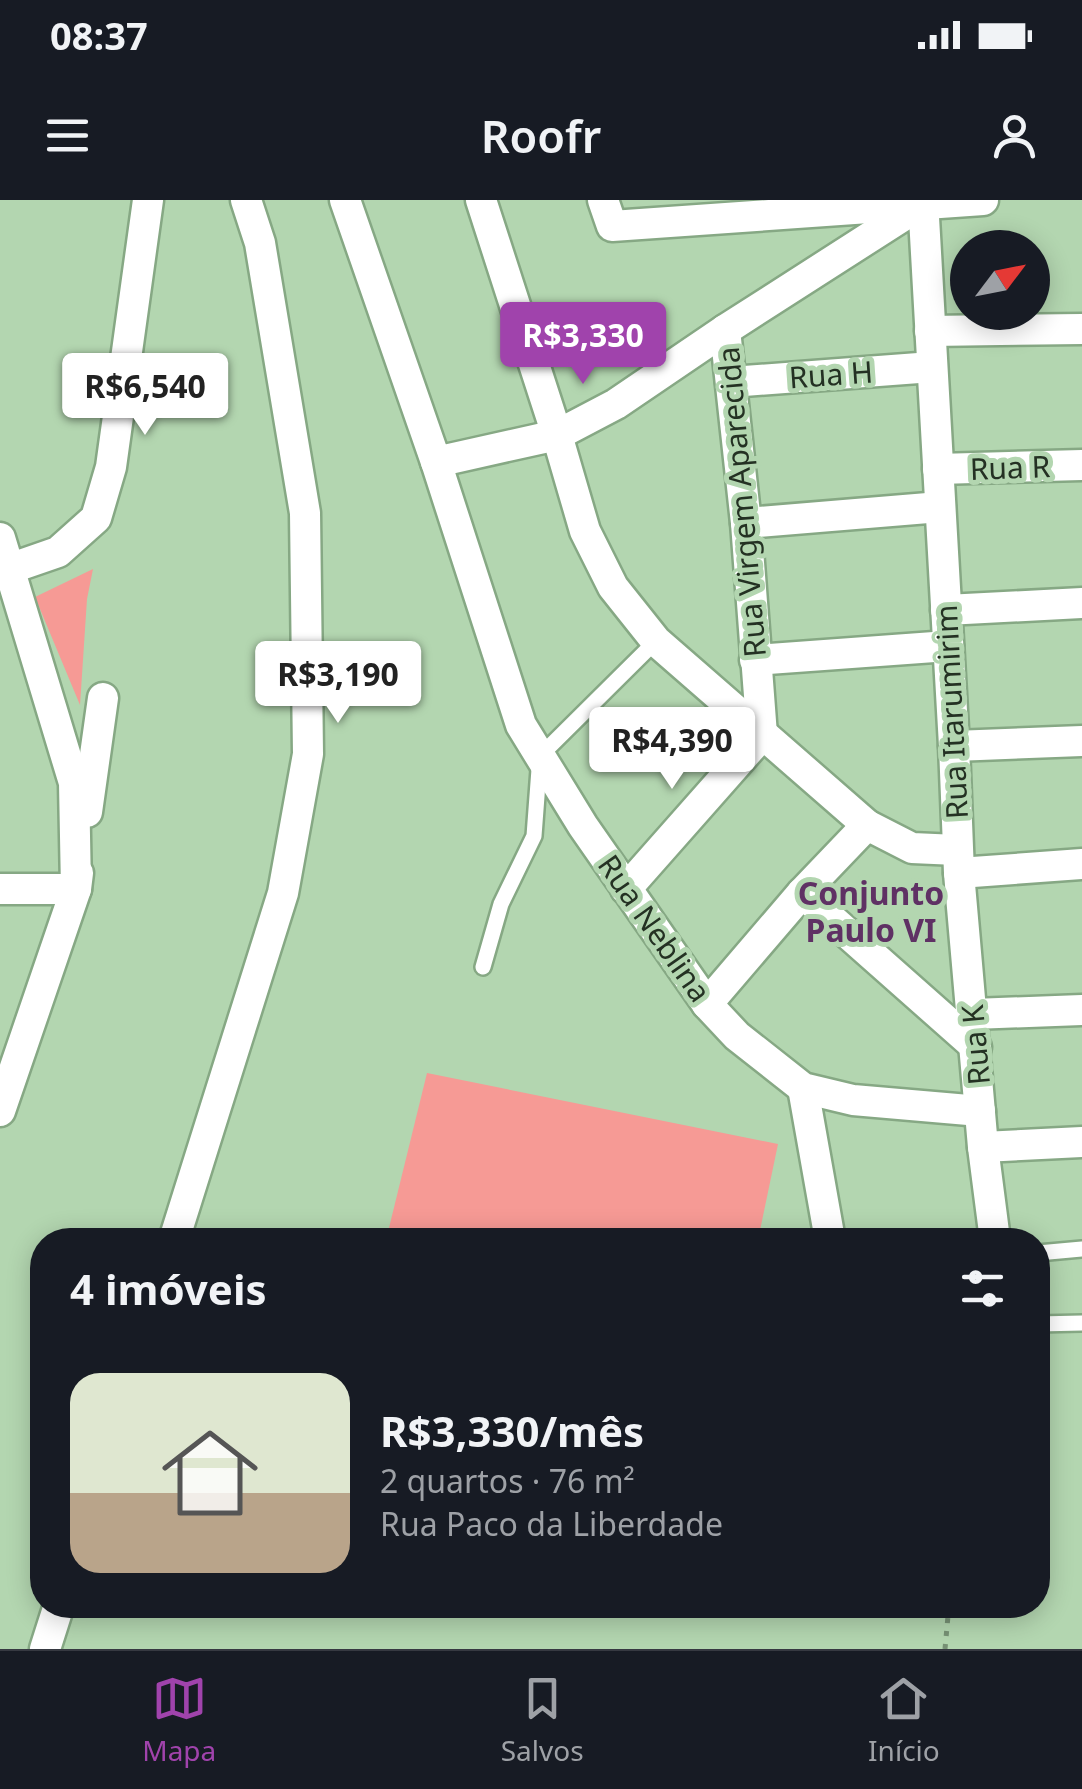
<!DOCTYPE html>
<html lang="pt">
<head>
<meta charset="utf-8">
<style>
  :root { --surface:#171b24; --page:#242831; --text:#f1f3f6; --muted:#9ea1a6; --line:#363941; --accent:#a043ac }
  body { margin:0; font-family:"Noto Sans",sans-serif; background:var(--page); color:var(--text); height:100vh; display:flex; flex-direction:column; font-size:38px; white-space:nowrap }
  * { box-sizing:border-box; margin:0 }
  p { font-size:32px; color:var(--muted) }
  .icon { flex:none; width:55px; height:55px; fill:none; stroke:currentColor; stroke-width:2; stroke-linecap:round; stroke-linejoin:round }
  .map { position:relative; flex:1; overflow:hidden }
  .sheet { position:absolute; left:30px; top:1028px; width:1020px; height:390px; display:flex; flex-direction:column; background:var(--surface); border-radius:40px; box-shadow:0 5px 25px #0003 }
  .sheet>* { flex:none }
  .needle { width:65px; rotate:58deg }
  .tools { position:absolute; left:950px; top:30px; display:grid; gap:20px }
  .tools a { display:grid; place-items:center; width:100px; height:100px; border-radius:50%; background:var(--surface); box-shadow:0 5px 25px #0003; font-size:50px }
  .price { position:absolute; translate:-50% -85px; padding:0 22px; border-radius:10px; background:#fff; color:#222; font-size:32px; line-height:65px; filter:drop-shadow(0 2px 5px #0008) }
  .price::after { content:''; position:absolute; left:50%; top:60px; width:30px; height:22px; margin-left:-15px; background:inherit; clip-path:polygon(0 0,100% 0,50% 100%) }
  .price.active { background:var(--accent); color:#fff }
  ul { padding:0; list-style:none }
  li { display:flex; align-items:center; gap:30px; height:250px; padding:0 40px }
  li span { display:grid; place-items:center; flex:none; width:280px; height:200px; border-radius:30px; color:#555 }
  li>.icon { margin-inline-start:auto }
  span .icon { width:120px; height:120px; fill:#fffc; stroke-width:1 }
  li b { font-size:42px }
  h2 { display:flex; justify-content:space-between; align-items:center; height:120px; padding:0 40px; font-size:42px }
  .status { display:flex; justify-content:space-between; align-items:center; height:70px; padding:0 50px; background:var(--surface); direction:ltr }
  .status svg { height:28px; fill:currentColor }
  header { display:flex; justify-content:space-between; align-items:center; height:130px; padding:0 40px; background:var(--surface); font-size:45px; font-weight:600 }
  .tab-bar { display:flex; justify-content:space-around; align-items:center; height:140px; border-top:2px solid var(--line); background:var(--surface); font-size:28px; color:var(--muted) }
  .tab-bar a { display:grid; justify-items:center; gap:5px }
  .tab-bar .active { color:var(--accent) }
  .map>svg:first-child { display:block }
  .green { fill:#f69a95 }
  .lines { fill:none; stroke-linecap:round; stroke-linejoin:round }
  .lane-casing { stroke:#86a884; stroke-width:20 }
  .street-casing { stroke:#86a884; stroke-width:35 }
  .path { stroke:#779175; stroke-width:5; stroke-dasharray:5 8; stroke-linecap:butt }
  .lane { stroke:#fff; stroke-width:15 }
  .street { stroke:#fff; stroke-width:30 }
  .labels { text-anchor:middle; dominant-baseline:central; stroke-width:10; stroke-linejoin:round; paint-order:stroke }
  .street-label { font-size:30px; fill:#243123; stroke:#b3d6b0 }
  .neighbourhood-label { font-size:32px; font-weight:bold; fill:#5f3164; stroke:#b3d6b0 }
</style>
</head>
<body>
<div class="status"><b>08:37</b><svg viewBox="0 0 49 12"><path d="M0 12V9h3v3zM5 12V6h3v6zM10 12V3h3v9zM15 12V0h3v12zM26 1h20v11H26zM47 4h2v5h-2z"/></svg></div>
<header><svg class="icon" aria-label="menu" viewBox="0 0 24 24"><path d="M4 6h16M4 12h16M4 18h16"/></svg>Roofr<svg class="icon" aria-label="person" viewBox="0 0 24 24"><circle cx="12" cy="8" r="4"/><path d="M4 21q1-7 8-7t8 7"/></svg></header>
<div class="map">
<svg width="1082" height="1449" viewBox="0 0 1082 1449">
  <rect width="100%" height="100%" fill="#b3d6b0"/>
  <g class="green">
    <polygon points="93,369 87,399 80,505 35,397"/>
    <polygon points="427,873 778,944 758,1040 386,1040"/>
  </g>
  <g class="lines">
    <g class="lane-casing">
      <g id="lane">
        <polyline points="483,767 501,704 534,636 540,556 656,441"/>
        <polyline points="1038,1053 1082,1049"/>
        <polyline points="1038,1124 1082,1123"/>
      </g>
    </g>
    <g class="street-casing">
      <g id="street">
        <polyline points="345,0 436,262 557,235 616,204 725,130 923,3"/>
        <polyline points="481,0 557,235 585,331 613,387 656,441 867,625 912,648 957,650"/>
        <polyline points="603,0 612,26 983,0"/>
        <polyline points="923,0 954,546 959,673 983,947 995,1040"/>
        <polyline points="930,131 1082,129"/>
        <polyline points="731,182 932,167"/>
        <polyline points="436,262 521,525 583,626 707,804 737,836 803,888 853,900 980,911"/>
        <polyline points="938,269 1082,265"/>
        <polyline points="746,323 940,307"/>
        <polyline points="0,338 74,583 76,689 0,911"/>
        <polyline points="0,372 58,352 96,318 111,267 148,0"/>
        <polyline points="946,410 1082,403"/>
        <polyline points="755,460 948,446"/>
        <polyline points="954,546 1082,541"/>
        <polyline points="87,612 103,498"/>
        <polyline points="959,673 1082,664"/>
        <polyline points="0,689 76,689 78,673"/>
        <polyline points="626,689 762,535 746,323 725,130"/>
        <polyline points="802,693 976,847"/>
        <polyline points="707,804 802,693 867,625"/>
        <polyline points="973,814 1082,810"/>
        <polyline points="803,888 830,1040"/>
        <polyline points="983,947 1082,942"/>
        <polyline points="174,1040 283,693 308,554 305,313 260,43 246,0"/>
        <polyline points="45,1449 59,1405"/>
      </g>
    </g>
    <polyline class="path" points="945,1449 949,1405"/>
    <use href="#lane" class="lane"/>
    <use href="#street" class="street"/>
  </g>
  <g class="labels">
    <g class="street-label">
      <text transform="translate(831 174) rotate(-4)">Rua H</text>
      <text transform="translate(1010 267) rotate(-2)">Rua R</text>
      <text transform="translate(741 302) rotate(-95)">Rua Virgem Aparecida</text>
      <text transform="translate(951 512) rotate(-93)">Rua Itarumirim</text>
      <text transform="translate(655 728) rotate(55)">Rua Neblina</text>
      <text transform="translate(975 845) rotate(-95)">Rua K</text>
    </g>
    <g class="neighbourhood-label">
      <text x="871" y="692">Conjunto<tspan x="871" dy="37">Paulo VI</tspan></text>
    </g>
  </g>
</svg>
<div class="tools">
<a><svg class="needle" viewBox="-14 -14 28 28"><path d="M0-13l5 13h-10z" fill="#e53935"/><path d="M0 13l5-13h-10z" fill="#9ea1a6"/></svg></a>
</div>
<b class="price active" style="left:583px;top:187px">R$3,330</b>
<b class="price" style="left:145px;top:238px">R$6,540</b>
<b class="price" style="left:338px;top:526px">R$3,190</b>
<b class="price" style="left:672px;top:592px">R$4,390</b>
<section class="sheet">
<h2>4 imóveis<svg class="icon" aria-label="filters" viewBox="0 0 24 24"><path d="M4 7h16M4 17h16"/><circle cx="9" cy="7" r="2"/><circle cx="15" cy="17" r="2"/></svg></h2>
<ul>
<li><span style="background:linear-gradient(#dfe7d0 60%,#b9a48a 0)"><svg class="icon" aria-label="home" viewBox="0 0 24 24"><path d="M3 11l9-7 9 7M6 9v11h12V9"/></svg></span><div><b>R$3,330/mês</b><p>2 quartos · 76 m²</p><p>Rua Paco da Liberdade</p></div></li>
</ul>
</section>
</div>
<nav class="tab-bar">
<a class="active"><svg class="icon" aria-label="map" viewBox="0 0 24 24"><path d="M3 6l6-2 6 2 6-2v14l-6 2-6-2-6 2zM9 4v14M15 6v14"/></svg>Mapa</a>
<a><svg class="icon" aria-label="saved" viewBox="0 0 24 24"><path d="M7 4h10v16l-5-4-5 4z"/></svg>Salvos</a>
<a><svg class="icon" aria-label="home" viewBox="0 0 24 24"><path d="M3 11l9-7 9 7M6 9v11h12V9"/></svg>Início</a>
</nav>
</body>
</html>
